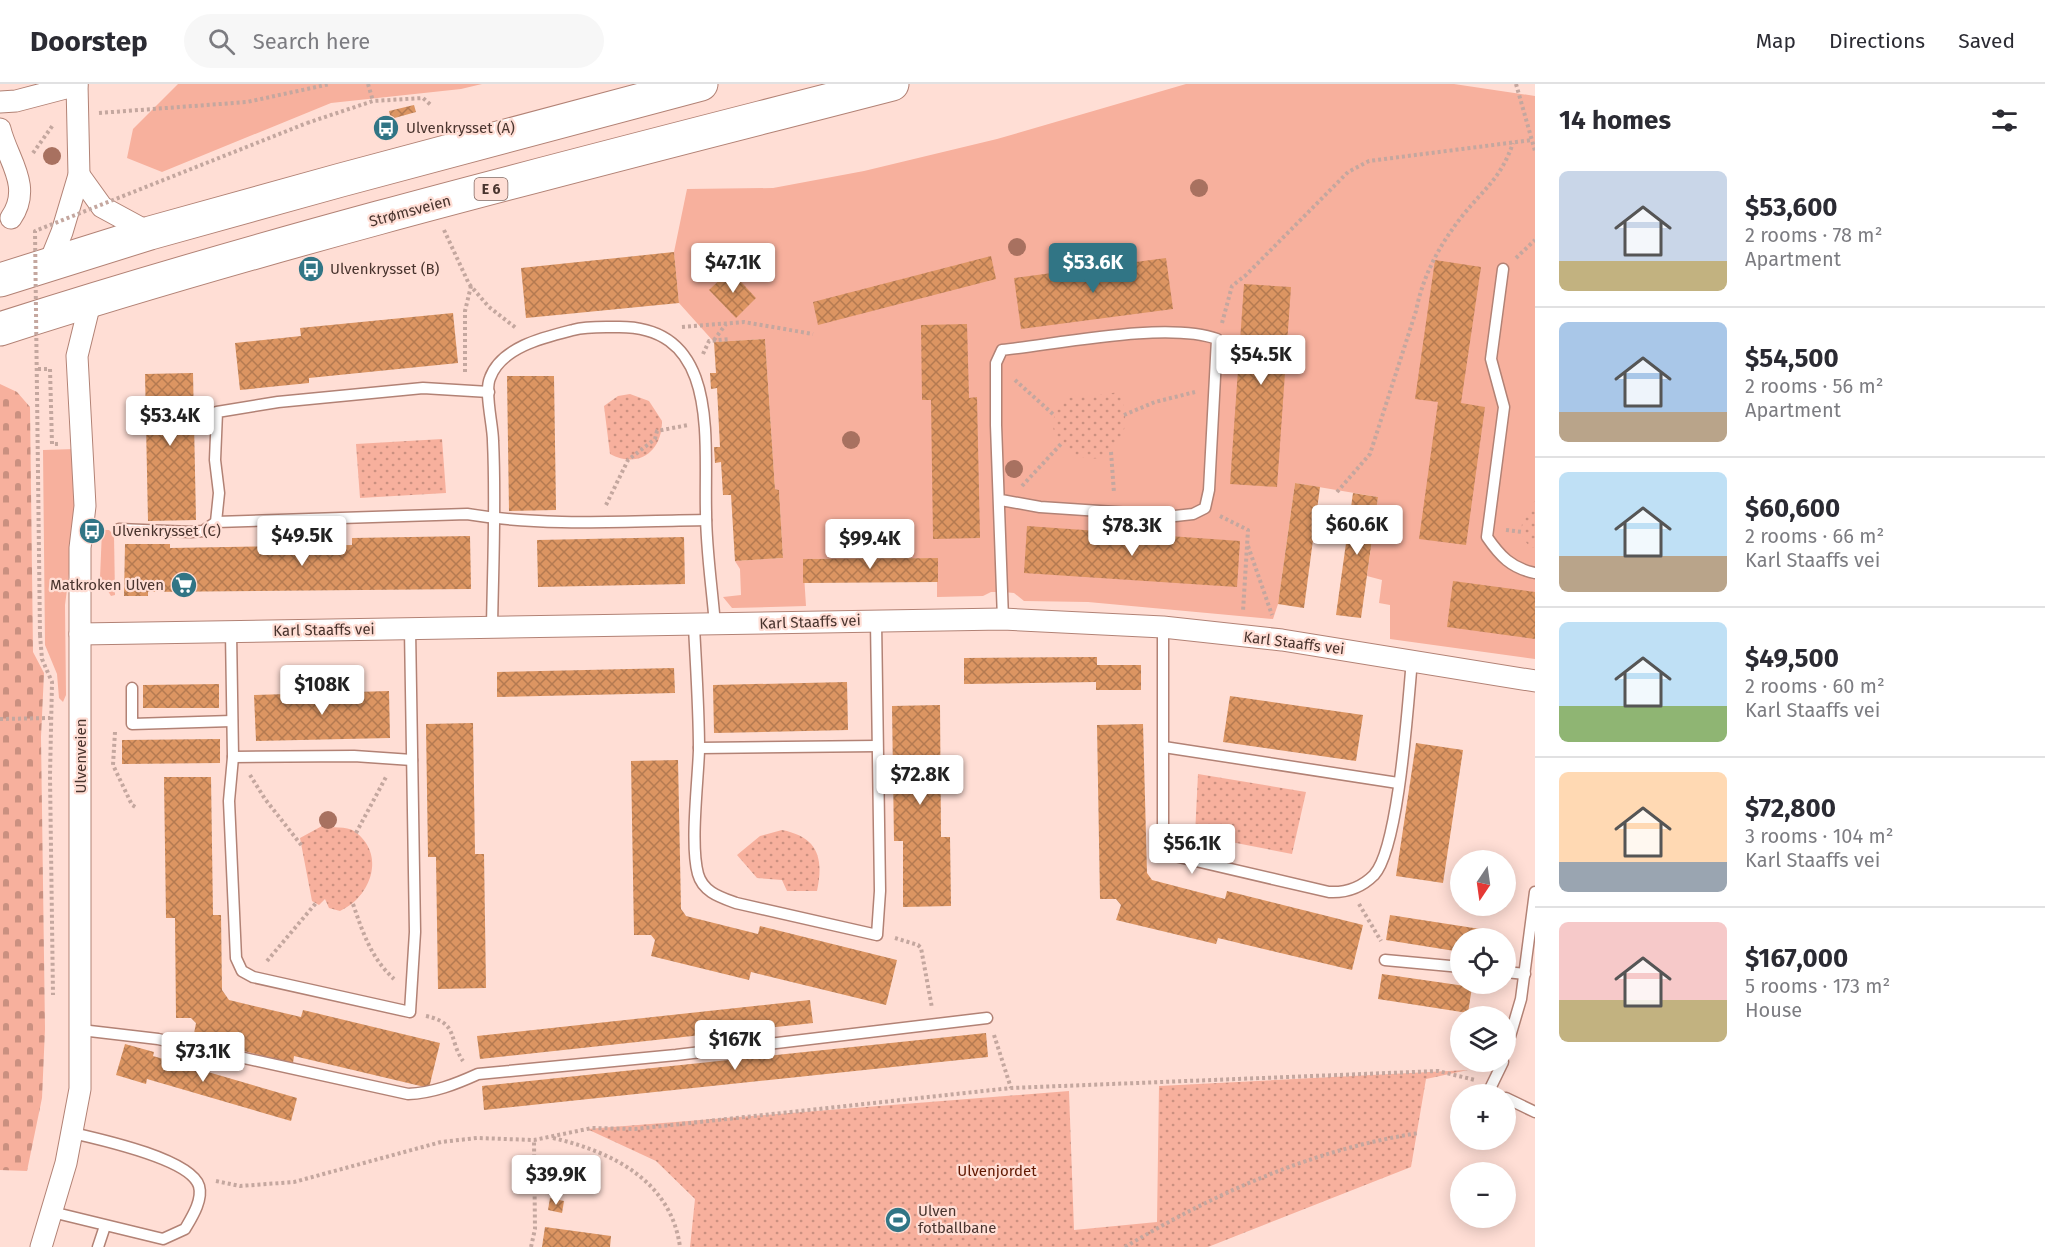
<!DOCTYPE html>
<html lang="en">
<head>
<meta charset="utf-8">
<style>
  :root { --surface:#fff; --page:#f7f7f7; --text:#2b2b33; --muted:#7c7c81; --line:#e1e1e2; --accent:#317585 }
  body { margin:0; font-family:"Fira Sans",sans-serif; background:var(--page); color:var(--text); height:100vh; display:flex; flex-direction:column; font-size:22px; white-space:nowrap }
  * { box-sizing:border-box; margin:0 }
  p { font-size:20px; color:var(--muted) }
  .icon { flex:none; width:33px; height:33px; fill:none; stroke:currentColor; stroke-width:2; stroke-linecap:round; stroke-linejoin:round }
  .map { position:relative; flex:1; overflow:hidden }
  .sheet { display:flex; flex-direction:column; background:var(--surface); width:510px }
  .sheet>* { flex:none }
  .needle { width:39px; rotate:193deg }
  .tools { position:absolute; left:1450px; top:766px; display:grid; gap:12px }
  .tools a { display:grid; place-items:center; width:66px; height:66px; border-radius:50%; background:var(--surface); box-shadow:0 3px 15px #0003; font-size:30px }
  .price { position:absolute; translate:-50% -51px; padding:0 14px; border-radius:6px; background:#fff; color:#222; font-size:20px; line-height:39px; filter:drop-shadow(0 2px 3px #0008) }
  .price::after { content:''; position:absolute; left:50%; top:36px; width:18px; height:14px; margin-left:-9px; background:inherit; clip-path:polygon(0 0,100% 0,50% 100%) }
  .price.selected { background:var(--accent); color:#fff }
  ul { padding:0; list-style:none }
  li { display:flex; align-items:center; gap:18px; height:150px; padding:0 24px }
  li+li { border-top:2px solid var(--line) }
  li span { display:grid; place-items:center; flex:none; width:168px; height:120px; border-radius:9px; color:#555 }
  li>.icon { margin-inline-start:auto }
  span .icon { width:72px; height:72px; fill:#fffc; stroke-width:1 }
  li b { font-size:26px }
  h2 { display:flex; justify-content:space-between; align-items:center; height:72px; padding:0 24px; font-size:26px }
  header { display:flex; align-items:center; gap:36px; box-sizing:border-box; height:84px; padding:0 30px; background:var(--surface); border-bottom:2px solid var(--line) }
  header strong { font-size:28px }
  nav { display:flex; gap:33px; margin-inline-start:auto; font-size:21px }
  .search { width:420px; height:54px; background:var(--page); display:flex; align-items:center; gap:15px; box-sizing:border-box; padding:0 21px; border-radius:33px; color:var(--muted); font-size:22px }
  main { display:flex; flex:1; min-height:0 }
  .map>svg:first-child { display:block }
  .green { fill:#f7b09d }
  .cemetery { fill:url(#cemetery-stones) }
  .park { fill:url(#park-dots) }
  .building { fill:url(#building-cross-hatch) }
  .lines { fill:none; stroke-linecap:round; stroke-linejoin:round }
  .service-casing { stroke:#b28275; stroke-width:13 }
  .minor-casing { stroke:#b28275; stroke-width:23 }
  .trunk-casing { stroke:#b28275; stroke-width:35 }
  .path { stroke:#c4a79f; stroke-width:4; stroke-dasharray:3 3; stroke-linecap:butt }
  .service { stroke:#fff; stroke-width:10 }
  .minor { stroke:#fff; stroke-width:21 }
  .trunk { stroke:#fff; stroke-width:33 }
  .path-bridge { stroke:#c4a79f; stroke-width:4; stroke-dasharray:3 3; stroke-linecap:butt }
  .tree { fill:#a87160 }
  .labels { text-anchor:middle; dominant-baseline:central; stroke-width:4.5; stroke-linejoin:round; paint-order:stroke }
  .shield { fill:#ffded5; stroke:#806760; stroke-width:1.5 }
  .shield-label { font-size:14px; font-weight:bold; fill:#49342e }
  .poi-label { font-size:15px; fill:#49342e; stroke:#ffded5; text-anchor:start }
  .street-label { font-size:15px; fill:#49342e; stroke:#ffded5 }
  .park-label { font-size:15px; fill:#611701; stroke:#ffded5 }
</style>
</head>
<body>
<header>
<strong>Doorstep</strong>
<div class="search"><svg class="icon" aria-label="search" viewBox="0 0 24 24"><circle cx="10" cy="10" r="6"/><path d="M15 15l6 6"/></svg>Search here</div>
<nav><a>Map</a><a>Directions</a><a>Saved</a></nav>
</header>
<main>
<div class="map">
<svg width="1535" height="1163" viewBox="0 0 1535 1163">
  <defs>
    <pattern id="cemetery-stones" width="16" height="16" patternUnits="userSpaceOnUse" patternTransform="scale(1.5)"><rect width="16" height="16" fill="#f7b09d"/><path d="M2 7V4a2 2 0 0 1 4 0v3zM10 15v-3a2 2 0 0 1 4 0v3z" fill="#ca9080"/></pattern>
    <pattern id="park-dots" width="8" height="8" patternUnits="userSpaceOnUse" patternTransform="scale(1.5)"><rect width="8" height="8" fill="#f7b09d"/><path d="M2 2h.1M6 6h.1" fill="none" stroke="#ca9080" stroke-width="1.8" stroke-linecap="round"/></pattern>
    <pattern id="building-cross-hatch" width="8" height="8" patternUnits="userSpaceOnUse" patternTransform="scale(1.5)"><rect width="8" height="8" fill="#dc9562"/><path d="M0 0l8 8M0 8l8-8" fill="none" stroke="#b47a51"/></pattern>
  </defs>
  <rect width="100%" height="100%" fill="#ffded5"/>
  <g class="green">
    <polygon points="178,0 482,0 461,5 331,19 162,88 127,74 133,45"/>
    <polygon points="1186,0 1454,0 1535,12 1535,575 1390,555 1390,521 1379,519 1382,496 1367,492 1378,413 1295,399 1278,520 1273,535 1088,518 1024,517 1014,509 1003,508 991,508 983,512 937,513 937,474 803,475 806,522 732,524 723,513 741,511 740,485 735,477 783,474 779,406 775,405 765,255 714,258 679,219 674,168 687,105 773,104 864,87 997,55"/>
    <polygon points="75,365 79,411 65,521 66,611 63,618 59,614 57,590 45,561 43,366"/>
    <polygon points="102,446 109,446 114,451 115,511 111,512 100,494"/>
  </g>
  <polygon class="cemetery" points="0,300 17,308 30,323 33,568 44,589 41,653 45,945 42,1014 27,1087 0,1086"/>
  <g class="park">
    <path d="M1121,308C1123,318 1126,330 1125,340C1116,410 1019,360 1066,314Z"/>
    <path d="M630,310L649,317L662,337C662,368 638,385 610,370L604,322L618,312Z"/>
    <polygon points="442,355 446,409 360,414 356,360"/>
    <path d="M1535,417V464H1532C1514,451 1522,430 1535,417Z"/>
    <polygon points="1198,690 1306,708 1292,770 1195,751"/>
    <path d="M322,742C331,744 347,742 354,747C387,770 371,813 340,827L329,824L325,815L319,821L312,817L300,754Z"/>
    <path d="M782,746C818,753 824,774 817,807H787L782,796L757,794L737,771L760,752Z"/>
    <polygon points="1468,986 1426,995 1411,1083 1208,1163 690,1163 695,1115 656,1077 587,1045 1069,1007 1074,1146 1157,1138 1159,1002"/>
  </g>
  <g class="building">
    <polygon points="414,21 416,28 391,35 389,27"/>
    <polygon points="674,168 679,219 526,234 521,184"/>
    <polygon points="991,172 996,195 818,241 813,218"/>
    <polygon points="1166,174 1173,225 1021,245 1014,194"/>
    <polygon points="1435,176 1481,183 1461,319 1485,323 1466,461 1419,455 1438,318 1415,315"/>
    <polygon points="730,186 756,214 736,234 709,206"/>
    <polygon points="1244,200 1291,203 1277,403 1230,400"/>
    <polygon points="453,229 458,279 309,294 309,299 240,306 235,259 301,252 300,244"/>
    <polygon points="967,240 969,314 977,313 980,454 933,455 931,316 922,316 921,241"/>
    <polygon points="765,255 775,405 779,406 783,474 735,477 731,411 723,411 721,378 715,379 714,363 720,363 717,304 711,305 710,289 716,289 714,258"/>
    <polygon points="193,289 196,436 148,437 145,290"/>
    <polygon points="507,292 554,292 556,426 509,427"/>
    <polygon points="1295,399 1320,403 1304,524 1278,520"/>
    <polygon points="1353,409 1378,413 1361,534 1336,531"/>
    <polygon points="1027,442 1240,457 1237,503 1024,489"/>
    <polygon points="470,452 471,505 148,508 148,512 124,512 125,460 170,460 170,464 352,461 352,454"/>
    <polygon points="684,453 685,500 538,503 537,456"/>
    <polygon points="938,474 938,498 803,499 803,475"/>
    <polygon points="1453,497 1535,508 1535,555 1447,543"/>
    <polygon points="1097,573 1097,581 1141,581 1141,606 1096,606 1096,598 964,600 964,574"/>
    <polygon points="674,584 675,609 497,613 497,588"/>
    <polygon points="847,598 848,646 714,649 713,601"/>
    <polygon points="219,600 219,624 143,624 143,601"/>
    <polygon points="389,607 390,654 256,657 254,611"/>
    <polygon points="1230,612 1363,631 1356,677 1223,658"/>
    <polygon points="940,621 941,753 950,753 951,822 903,823 903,757 894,757 892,622"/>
    <polygon points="473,639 475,770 484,770 486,904 438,905 436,773 428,773 426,640"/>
    <polygon points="1143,640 1147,789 1152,796 1225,815 1227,807 1363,841 1352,886 1218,854 1216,860 1116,836 1121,821 1116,815 1100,815 1097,641"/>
    <polygon points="220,655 220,679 122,680 122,656"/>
    <polygon points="1416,659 1463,666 1443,799 1396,792"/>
    <polygon points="678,676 681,825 684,829 686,832 758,850 760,842 897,876 886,921 751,888 749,896 651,872 655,856 651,851 634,851 631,677"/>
    <polygon points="164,693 211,693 213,831 221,831 222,906 229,916 301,933 303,926 440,959 429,1004 294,972 293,979 193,955 196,939 191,934 176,934 175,834 166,834"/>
    <polygon points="1390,831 1480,845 1478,855 1461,855 1461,868 1386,856"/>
    <polygon points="1382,890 1472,903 1468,929 1378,915"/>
    <polygon points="810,916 813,939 480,975 477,952"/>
    <polygon points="986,949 988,973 484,1026 482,1002"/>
    <polygon points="125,960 154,968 153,972 297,1014 291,1037 147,995 146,1000 116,991"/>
    <polygon points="550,1114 564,1117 562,1129 548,1126"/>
    <polygon points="545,1143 611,1152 610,1163 542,1163"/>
  </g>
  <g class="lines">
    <g class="service-casing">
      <g id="service">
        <path d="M1503,185L1491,275L1504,323L1487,453C1500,472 1511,484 1535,489"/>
        <path d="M1001,416L1040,423L1175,432L1193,430L1205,424L1209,406L1217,255C1167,237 1058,260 1002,266L996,279V341L1003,535"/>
        <path d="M216,438L467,430C546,443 627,437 706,436"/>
        <polyline points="119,445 191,448 203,447 216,438 219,409 215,376 217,328 278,318 423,304 489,308"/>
        <path d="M694,542C696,583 699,625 699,666C698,698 690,761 698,790C703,808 720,813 736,819L877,851L880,807L876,537"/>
        <path d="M492,543C493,481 496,419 493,357C493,341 484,308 490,294C501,263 545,253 573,246C587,242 603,243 618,243C721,242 704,357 706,428C706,465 712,503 715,541"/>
        <path d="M1163,543V755L1166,770L1329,808C1347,809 1361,804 1374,791C1399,764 1408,618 1412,576"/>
        <polyline points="231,548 233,673 229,717 236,874 242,887 253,893 410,928 415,848 410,545"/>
        <polyline points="132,604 132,640 232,637"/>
        <polyline points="1164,663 1398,699"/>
        <polyline points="699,664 877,662"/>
        <polyline points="233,673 354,672 412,676"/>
        <polyline points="1385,876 1461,883"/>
        <polyline points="1506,888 1525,890"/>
        <path d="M81,946L158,955L408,1010C433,1009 456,1000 478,990L676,971L987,934"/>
        <polyline points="1506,966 1521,915 1535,808"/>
        <polyline points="1487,1011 1503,978"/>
        <polyline points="1506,1014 1535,1028"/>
        <path d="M52,1128L163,1155L185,1145C192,1133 203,1116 199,1102C191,1075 99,1055 73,1049"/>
        <polyline points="98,1163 105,1142"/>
      </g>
    </g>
    <g class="minor-casing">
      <g id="minor">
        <polyline points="0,18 16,17 77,1"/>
        <path d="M0,45C7,75 33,102 11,134"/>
        <polyline points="79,91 102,123 150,149"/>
        <polyline points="49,180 62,148 79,91 77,0"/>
        <polyline points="80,550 1003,535 1163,543 1282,556 1535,597"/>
        <polyline points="41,1163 66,1079 80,1005 80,464 85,422 77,272 91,215"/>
      </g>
    </g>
    <g class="trunk-casing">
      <g id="trunk">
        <polyline points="0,196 150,149 341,96 701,0"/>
        <path d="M0,245C293,151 594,77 892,0"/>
      </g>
    </g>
    <g class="path">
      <polyline points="368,0 373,17"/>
      <polyline points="1516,0 1535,67"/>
      <polyline points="99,29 247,18 330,0"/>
      <polyline points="307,39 373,17 423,14 431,21"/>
      <polyline points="33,69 53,41"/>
      <polyline points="444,146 469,200 489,223 516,244"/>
      <polyline points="1516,174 1535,156"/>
      <polyline points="1222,239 1232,202 1246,191 1348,88 1369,77 1532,56"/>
      <polyline points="682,243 744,238 813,250"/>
      <polyline points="714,256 726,240"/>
      <polyline points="703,270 709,257 730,255"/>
      <polyline points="38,285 50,285 52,360 58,360"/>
      <polyline points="465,288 465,227 471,202"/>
      <polyline points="1015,296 1055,332"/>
      <polyline points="1124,331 1155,318 1195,308"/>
      <polyline points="1111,368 1114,409"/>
      <polyline points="1022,402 1061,360"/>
      <path d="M1337,408L1370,370L1416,227C1423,191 1440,160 1463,131C1485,104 1501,94 1513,59"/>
      <polyline points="606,421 628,376 655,355 657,347 688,341"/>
      <polyline points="1220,432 1248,446 1243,527"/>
      <polyline points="1506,446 1523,448"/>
      <polyline points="1248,462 1272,531"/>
      <polyline points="40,551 42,575 52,598 50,692 53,911"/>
      <polyline points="0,635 50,634"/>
      <polyline points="115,648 113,681 132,721 137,724"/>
      <polyline points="250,691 265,715 302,762"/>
      <polyline points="356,749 386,693"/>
      <path d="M353,820C363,849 371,874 394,895"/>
      <polyline points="1359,820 1381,857"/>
      <polyline points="895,854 918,861 921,864 932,924"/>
      <polyline points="267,877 316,819"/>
      <path d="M426,932C459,939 448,955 463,977"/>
      <polyline points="994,951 1011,1004"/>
      <path d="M553,1054C613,1068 671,1097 680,1163"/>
      <polyline points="216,1097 240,1102 294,1098 441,1058 477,1054 534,1056 592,1044 635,1045 1011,1004 1438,987 1475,996"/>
      <polyline points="531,1163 535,1145 534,1056"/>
      <path d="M1125,1163C1215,1109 1314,1065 1419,1049"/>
    </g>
    <use href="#service" class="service"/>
    <use href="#minor" class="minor"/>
    <use href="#trunk" class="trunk"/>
    <polyline class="path-bridge" points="40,551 35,147 307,39"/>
  </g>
  <g class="tree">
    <circle cx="52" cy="72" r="9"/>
    <circle cx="1199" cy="104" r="9"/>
    <circle cx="1017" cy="163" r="9"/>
    <circle cx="851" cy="356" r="9"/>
    <circle cx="1014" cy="385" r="9"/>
    <circle cx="328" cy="736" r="9"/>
  </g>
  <defs>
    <g id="bus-disc" transform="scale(1.35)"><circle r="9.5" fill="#317585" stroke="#ffded5"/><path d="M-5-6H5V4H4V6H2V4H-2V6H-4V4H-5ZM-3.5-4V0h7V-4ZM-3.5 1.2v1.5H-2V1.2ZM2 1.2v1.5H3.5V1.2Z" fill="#fff"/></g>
    <g id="supermarket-disc" transform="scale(1.35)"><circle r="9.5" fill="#317585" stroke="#ffded5"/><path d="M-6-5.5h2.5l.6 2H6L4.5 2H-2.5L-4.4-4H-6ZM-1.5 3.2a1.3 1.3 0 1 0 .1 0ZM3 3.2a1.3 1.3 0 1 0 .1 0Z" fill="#fff"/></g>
    <g id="stadium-disc" transform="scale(1.35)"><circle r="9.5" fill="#317585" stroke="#ffded5"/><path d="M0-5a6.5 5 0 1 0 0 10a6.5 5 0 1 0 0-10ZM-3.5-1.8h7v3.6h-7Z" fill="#fff"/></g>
  </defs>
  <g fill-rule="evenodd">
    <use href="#bus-disc" x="386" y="44"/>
    <use href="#bus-disc" x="311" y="185"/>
    <use href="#bus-disc" x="92" y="447"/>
    <use href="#supermarket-disc" x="184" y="501"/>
    <use href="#stadium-disc" x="898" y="1136"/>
  </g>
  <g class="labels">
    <rect class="shield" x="474.5" y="94" width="33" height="22" rx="4.5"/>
    <g class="shield-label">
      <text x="491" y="105">E 6</text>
    </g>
    <g class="poi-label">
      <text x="406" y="44">Ulvenkrysset (A)</text>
      <text x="330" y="185">Ulvenkrysset (B)</text>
      <text x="112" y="447">Ulvenkrysset (C)</text>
      <text x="164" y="501" text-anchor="end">Matkroken Ulven</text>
      <text x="918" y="1127">Ulven<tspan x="918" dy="17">fotballbane</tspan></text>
    </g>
    <g class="street-label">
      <text transform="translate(410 127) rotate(-15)">Strømsveien</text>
      <text transform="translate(810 538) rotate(-2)">Karl Staaffs vei</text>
      <text transform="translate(324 546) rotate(-1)">Karl Staaffs vei</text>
      <text transform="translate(1294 559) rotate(7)">Karl Staaffs vei</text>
      <text transform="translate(81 672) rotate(-90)">Ulvenveien</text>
    </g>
    <g class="park-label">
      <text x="997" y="1087">Ulvenjordet</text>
    </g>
  </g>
</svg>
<div class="tools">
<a><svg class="needle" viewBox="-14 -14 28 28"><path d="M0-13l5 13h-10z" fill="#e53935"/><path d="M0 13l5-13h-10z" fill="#7c7c81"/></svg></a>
<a><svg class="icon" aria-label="locate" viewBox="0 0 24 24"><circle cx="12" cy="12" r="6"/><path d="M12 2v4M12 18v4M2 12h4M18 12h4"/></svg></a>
<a><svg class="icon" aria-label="layers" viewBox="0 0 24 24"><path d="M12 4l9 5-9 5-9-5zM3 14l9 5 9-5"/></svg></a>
<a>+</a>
<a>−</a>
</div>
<b class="price" style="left:733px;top:210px">$47.1K</b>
<b class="price selected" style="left:1093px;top:210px">$53.6K</b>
<b class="price" style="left:1261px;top:302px">$54.5K</b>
<b class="price" style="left:170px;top:363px">$53.4K</b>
<b class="price" style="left:1357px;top:472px">$60.6K</b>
<b class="price" style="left:1132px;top:473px">$78.3K</b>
<b class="price" style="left:302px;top:483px">$49.5K</b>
<b class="price" style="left:870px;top:486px">$99.4K</b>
<b class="price" style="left:322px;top:632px">$108K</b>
<b class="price" style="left:920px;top:722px">$72.8K</b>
<b class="price" style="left:1192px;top:791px">$56.1K</b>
<b class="price" style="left:735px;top:987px">$167K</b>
<b class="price" style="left:203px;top:999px">$73.1K</b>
<b class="price" style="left:556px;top:1122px">$39.9K</b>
</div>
<section class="sheet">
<h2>14 homes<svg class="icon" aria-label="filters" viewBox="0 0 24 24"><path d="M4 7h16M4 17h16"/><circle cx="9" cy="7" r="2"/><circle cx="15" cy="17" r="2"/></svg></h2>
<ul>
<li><span style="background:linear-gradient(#c9d6e8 75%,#c2b280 0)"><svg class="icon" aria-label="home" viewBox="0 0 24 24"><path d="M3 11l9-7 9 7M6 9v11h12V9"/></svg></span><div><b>$53,600</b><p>2 rooms · 78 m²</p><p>Apartment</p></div></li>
<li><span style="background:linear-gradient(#a9c7e8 75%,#b9a48a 0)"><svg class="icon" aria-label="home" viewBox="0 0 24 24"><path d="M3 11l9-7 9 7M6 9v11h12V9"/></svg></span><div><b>$54,500</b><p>2 rooms · 56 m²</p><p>Apartment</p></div></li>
<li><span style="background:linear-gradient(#bfe0f5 70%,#b9a48a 0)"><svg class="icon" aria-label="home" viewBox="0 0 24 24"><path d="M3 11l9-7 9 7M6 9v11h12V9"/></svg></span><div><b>$60,600</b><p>2 rooms · 66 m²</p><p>Karl Staaffs vei</p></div></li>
<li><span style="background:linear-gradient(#bfe0f5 70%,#8fb573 0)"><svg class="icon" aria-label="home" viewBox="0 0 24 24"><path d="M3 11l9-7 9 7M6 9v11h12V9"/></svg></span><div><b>$49,500</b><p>2 rooms · 60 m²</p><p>Karl Staaffs vei</p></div></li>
<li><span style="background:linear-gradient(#ffd9b3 75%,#9aa5b1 0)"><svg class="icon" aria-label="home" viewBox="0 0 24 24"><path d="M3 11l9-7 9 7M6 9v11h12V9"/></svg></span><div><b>$72,800</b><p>3 rooms · 104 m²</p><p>Karl Staaffs vei</p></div></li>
<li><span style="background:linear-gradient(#f6c9c9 65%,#c2b280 0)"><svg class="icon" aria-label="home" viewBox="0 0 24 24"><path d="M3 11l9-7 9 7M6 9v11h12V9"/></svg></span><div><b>$167,000</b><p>5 rooms · 173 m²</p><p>House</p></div></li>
</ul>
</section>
</main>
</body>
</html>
